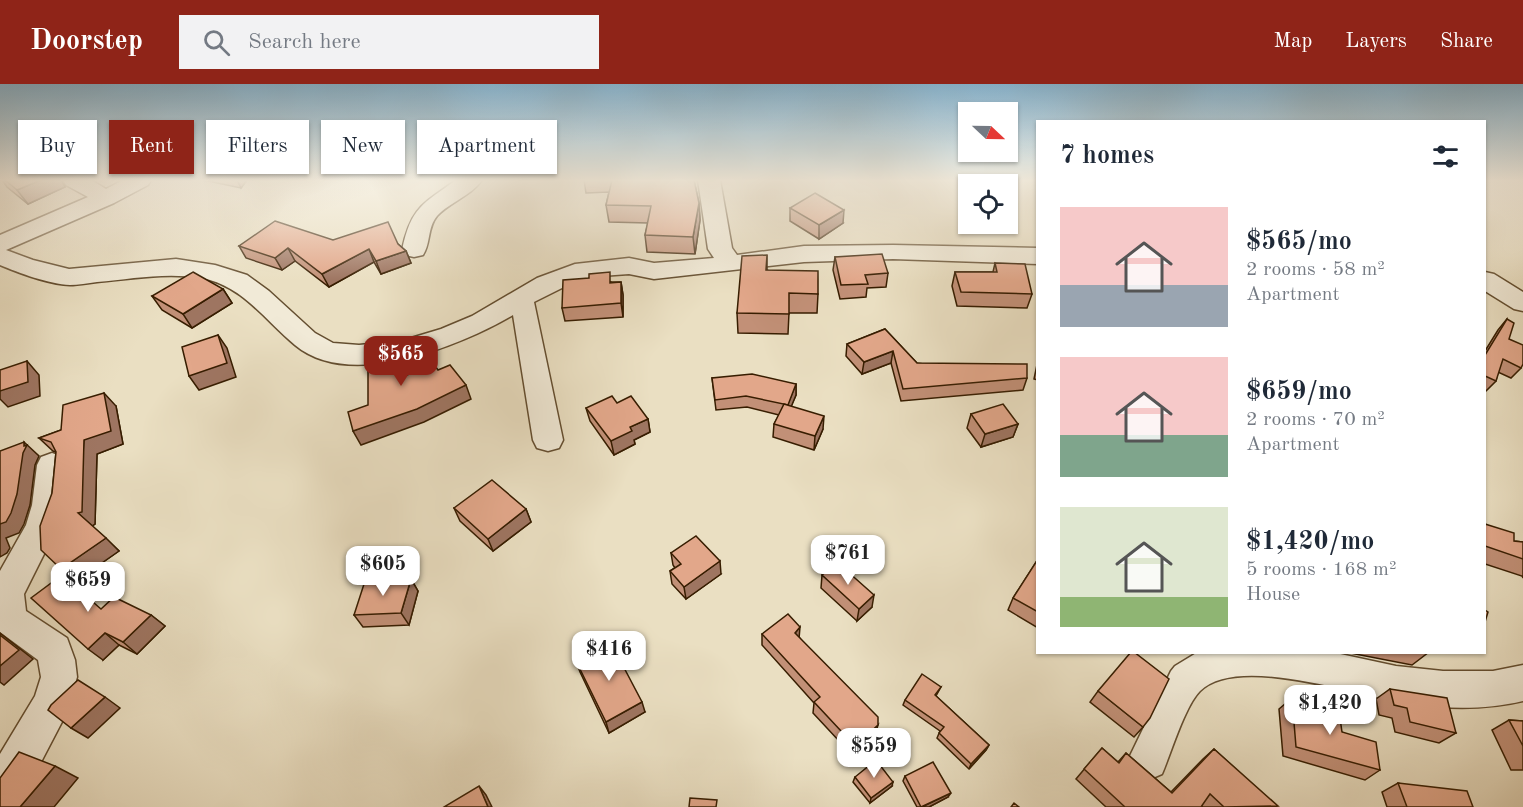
<!DOCTYPE html>
<html lang="en">
<head>
<meta charset="utf-8">
<style>
  :root { --surface:#fff; --page:#f2f2f3; --text:#1f2937; --muted:#747a83; --accent:#8f2418 }
  body { margin:0; font-family:"Old Standard TT",serif; background:var(--page); color:var(--text); height:100vh; display:flex; flex-direction:column; font-size:22px; white-space:nowrap }
  * { box-sizing:border-box; margin:0 }
  p { font-size:20px; color:var(--muted) }
  .icon { flex:none; width:33px; height:33px; fill:none; stroke:currentColor; stroke-width:2; stroke-linecap:round; stroke-linejoin:round }
  .map { position:relative; flex:1; overflow:hidden }
  .sheet { position:absolute; left:1036px; top:36px; width:450px; height:534px; display:flex; flex-direction:column; background:var(--surface); border-radius:0px; box-shadow:0 2px 4px #0004 }
  .sheet>* { flex:none }
  .top-card { position:absolute; left:18px; top:36px; width:570px; height:54px; display:flex; gap:12px }
  .needle { width:39px; rotate:112deg }
  .tools { position:absolute; left:958px; top:18px; display:grid; gap:12px }
  .tools a { display:grid; place-items:center; width:60px; height:60px; border-radius:0px; background:var(--surface); box-shadow:0 2px 4px #0004; font-size:30px }
  .price { position:absolute; translate:-50% -51px; padding:0 14px; border-radius:12px; background:#fff; color:#222; font-size:20px; line-height:39px; filter:drop-shadow(0 2px 3px #0008) }
  .price::after { content:''; position:absolute; left:50%; top:36px; width:18px; height:14px; margin-left:-9px; background:inherit; clip-path:polygon(0 0,100% 0,50% 100%) }
  .price.selected { background:var(--accent); color:#fff }
  ul { padding:0; list-style:none }
  li { display:flex; align-items:center; gap:18px; height:150px; padding:0 24px }
  li span { display:grid; place-items:center; flex:none; width:168px; height:120px; border-radius:0px; color:#555 }
  li>.icon { margin-inline-start:auto }
  span .icon { width:72px; height:72px; fill:#fffc; stroke-width:1 }
  li b { font-size:26px }
  h2 { display:flex; justify-content:space-between; align-items:center; height:72px; padding:0 24px; font-size:26px }
  .chip { padding:0 21px; border-radius:0px; background:var(--surface); box-shadow:0 2px 4px #0004; font-size:21px; line-height:54px }
  .chip.selected { background:var(--accent); color:#fff }
  header { display:flex; align-items:center; gap:36px; box-sizing:border-box; height:84px; padding:0 30px; background:var(--accent); color:#fff }
  header strong { font-size:28px }
  nav { display:flex; gap:33px; margin-inline-start:auto; font-size:21px }
  .search { width:420px; height:54px; background:var(--page); display:flex; align-items:center; gap:15px; box-sizing:border-box; padding:0 21px; border-radius:0px; color:var(--muted); font-size:22px }
  .map>svg:first-child { display:block }
  .lines { fill:none; stroke-linecap:round; stroke-linejoin:round }
  .minor-casing { stroke:#644e30; stroke-width:3 }
  .minor { fill:#f1ead7; fill-rule:evenodd }
  .wall { fill:#c29077; stroke:#371d00; stroke-width:1.5 }
  .shaded-wall { fill:#9e7561; stroke:#371d00; stroke-width:1.5 }
  .building { fill:#e2a78a; stroke:#371d00; stroke-width:1.5 }
</style>
</head>
<body>
<header>
<strong>Doorstep</strong>
<div class="search"><svg class="icon" aria-label="search" viewBox="0 0 24 24"><circle cx="10" cy="10" r="6"/><path d="M15 15l6 6"/></svg>Search here</div>
<nav><a>Map</a><a>Layers</a><a>Share</a></nav>
</header>
<div class="map">
<svg width="1523" height="723" viewBox="0 0 1523 723">
  <rect width="100%" height="100%" fill="#eadfc2"/>
  <filter id="stains"><feTurbulence type="fractalNoise" baseFrequency=".00333" numOctaves="4"/><feColorMatrix values="0 0 0 0 .2 0 0 0 0 .09 0 0 0 0 .02 0 0 0 .5 -.17"/></filter>
  <radialGradient id="worn" r=".72"><stop offset=".6" stop-color="#630" stop-opacity="0"/><stop offset="1" stop-color="#630" stop-opacity=".3"/></radialGradient>
  <g class="lines">
    <g class="minor-casing">
      <g id="minor">
        <path d="M63,96H91L106,105L123,96H151L148,101L114,119L6,166L33,176L69,185L176,175L215,181L247,191L269,207L315,249L333,259L359,261L401,257L441,245L472,232L537,194L575,180L629,174L654,179L714,174L708,165L698,96H720L732,164L737,171L804,162L893,161L1038,164V180L893,175L804,178L654,195L629,190L601,192L580,195L534,218L563,356L559,364L548,367L537,364L533,356L513,231C460,262 350,307 295,261C265,236 242,201 201,194C166,188 131,195 97,198C88,199 78,201 70,201C49,200 19,189 0,181V151L88,113L66,101Z"/>
        <path d="M456,96H482C471,112 450,118 437,132C427,144 431,159 423,171L414,173L405,171L402,166C411,123 423,120 456,96Z"/>
        <polygon points="1485,188 1494,190 1523,208 1523,227 1514,225 1485,207"/>
        <polygon points="52,369 63,373 67,381 64,421 57,444 24,510 26,527 67,554 75,576 77,593 65,632 40,680 14,717 0,723 0,670 35,612 41,593 38,576 0,548 0,487 26,441 32,421 37,381 41,373"/>
        <path d="M1198,568H1331L1396,582L1443,587H1493L1523,581V617C1486,626 1447,625 1409,620C1361,613 1238,569 1200,607C1185,622 1171,669 1162,690L1148,696L1134,690L1128,676L1171,587L1175,582Z"/>
      </g>
    </g>
    <use href="#minor" class="minor"/>
  </g>
  <g class="wall">
    <polygon points="2,96 61,96 65,103 28,120 7,103"/>
    <polygon points="203,96 247,96 241,104"/>
    <polygon points="584,96 694,96 699,119 700,136 695,170 647,168 645,151 648,139 609,138 606,121 609,108 586,109"/>
    <polygon points="790,124 843,139 819,155 790,137"/>
    <polygon points="333,156 398,160 406,167 411,179 381,190 374,178 329,203 295,177 282,186 246,174 239,162"/>
    <polygon points="767,171 767,186 818,210 817,229 789,229 788,250 738,249 737,229"/>
    <polygon points="835,173 888,189 886,203 867,204 866,213 840,215 833,186"/>
    <polygon points="995,179 1032,210 1027,224 957,222 952,202 955,188 993,188"/>
    <polygon points="589,194 612,198 621,198 623,211 623,233 565,237 562,224"/>
    <polygon points="223,205 232,219 192,244 162,226 152,212"/>
    <polygon points="1507,235 1509,255 1521,284 1511,294 1498,288 1496,297 1486,307 1485,307 1485,267 1498,246"/>
    <polygon points="885,245 917,279 1027,294 1023,306 901,317 891,279 862,290 846,272 847,260"/>
    <polygon points="1038,276 1038,296 1034,295"/>
    <polygon points="712,294 796,300 796,311 791,322 823,345 814,366 773,353 774,340 779,331 747,323 716,326"/>
    <polygon points="617,319 648,335 650,348 634,356 635,360 614,371 590,337 586,324"/>
    <polygon points="116,322 123,360 97,370 95,440 92,442 119,467 76,497 61,485 52,409 56,368 53,367 39,354 61,346"/>
    <polygon points="971,330 1018,340 1013,353 981,363 967,344"/>
    <polygon points="454,424 526,425 531,438 493,467 460,437"/>
    <polygon points="1485,440 1514,457 1523,458 1523,494 1522,492 1485,480"/>
    <polygon points="671,469 721,490 686,515 672,500 670,487 675,484 673,481"/>
    <polygon points="1038,475 1038,544 1008,526 1013,514"/>
    <polygon points="822,491 872,523 857,537 821,504"/>
    <polygon points="411,495 418,507 409,541 363,543 354,531"/>
    <polygon points="101,525 151,531 165,542 137,570 119,561 103,576"/>
    <polygon points="762,550 799,553 875,651 853,672 813,629 814,619 762,561"/>
    <polygon points="1345,568 1429,568 1412,581"/>
    <polygon points="576,577 645,628 609,649 580,588"/>
    <polygon points="941,603 936,612 989,661 986,666 969,685 937,654 940,647 903,621 905,616"/>
    <polygon points="1390,605 1456,649 1439,659 1395,648 1392,634 1379,631 1376,615"/>
    <polygon points="1098,607 1143,643 1134,653 1090,618"/>
    <polygon points="1292,614 1342,648 1380,686 1365,696 1283,672 1279,625"/>
    <polygon points="1509,636 1523,637 1523,686 1511,686 1492,646"/>
    <polygon points="1102,664 1118,678 1126,669 1171,708 1203,675 1214,665 1277,723 1203,723 1202,722 1201,723 1106,723 1076,695"/>
    <polygon points="905,692 948,713 929,723 917,723 903,697"/>
    <polygon points="855,693 892,702 870,719 853,698"/>
    <polygon points="1398,699 1473,723 1387,723 1382,708"/>
  </g>
  <g class="shaded-wall">
    <polygon points="41,96 61,96 65,103 28,120 17,106"/>
    <polygon points="237,96 247,96 241,104"/>
    <polygon points="699,119 700,136 695,170 693,153"/>
    <polygon points="844,126 843,139 819,155 819,141"/>
    <polygon points="288,164 295,177 282,186 275,174"/>
    <polygon points="369,165 374,178 329,203 322,190"/>
    <polygon points="406,167 411,179 381,190 376,177"/>
    <polygon points="621,198 623,211 623,233 621,219"/>
    <polygon points="223,205 232,219 192,244 183,230"/>
    <polygon points="218,251 227,264 236,293 199,306 189,292"/>
    <polygon points="406,261 412,275 413,305 407,291"/>
    <polygon points="893,267 891,279 862,290 864,278"/>
    <polygon points="27,277 39,291 40,312 8,323 0,315 0,307"/>
    <polygon points="796,300 796,311 787,333 787,322"/>
    <polygon points="466,301 471,315 424,338 361,361 353,347"/>
    <polygon points="104,309 116,322 123,360 97,370 95,440 92,442 78,429 84,356"/>
    <polygon points="824,332 823,345 814,366 815,352"/>
    <polygon points="648,335 650,348 634,356 635,360 614,371 611,357 630,343"/>
    <polygon points="1018,340 1013,353 981,363 985,350"/>
    <polygon points="24,358 39,372 35,381 30,421 24,440 19,449 6,454 10,464 7,469 0,473 0,440 24,362"/>
    <polygon points="526,425 531,438 493,467 488,455"/>
    <polygon points="106,454 119,467 76,497 61,485"/>
    <polygon points="720,477 721,490 686,515 684,503"/>
    <polygon points="411,495 418,507 409,541 401,529"/>
    <polygon points="874,511 872,523 857,537 859,525"/>
    <polygon points="151,531 165,542 137,570 123,558"/>
    <polygon points="800,543 799,555 795,549"/>
    <polygon points="0,549 33,575 4,601 0,598"/>
    <polygon points="105,549 119,561 103,576 88,565"/>
    <polygon points="105,613 120,624 88,654 71,644"/>
    <polygon points="642,618 645,628 609,649 606,638"/>
    <polygon points="878,641 875,651 853,672 855,662"/>
    <polygon points="989,661 986,666 969,685 971,680"/>
    <polygon points="55,682 78,694 54,723 20,723"/>
    <polygon points="893,698 892,702 870,719 871,714"/>
    <polygon points="479,702 486,711 492,723 488,723"/>
    <polygon points="951,709 948,713 929,723 922,723"/>
  </g>
  <g class="building">
    <polygon points="5,96 41,96 17,106"/>
    <polygon points="612,96 694,96 699,119 693,153 645,151 651,122 606,121"/>
    <polygon points="815,109 844,126 819,141 790,124"/>
    <polygon points="275,137 333,156 388,138 398,160 406,167 376,177 369,165 322,190 288,164 275,174 239,162"/>
    <polygon points="882,170 888,189 865,191 868,200 841,201 835,173"/>
    <polygon points="767,171 766,186 818,187 818,210 789,209 789,230 737,229 742,172"/>
    <polygon points="995,179 1025,180 1032,210 961,208 955,188 997,188"/>
    <polygon points="193,188 223,205 183,230 152,212"/>
    <polygon points="610,188 610,199 621,198 621,219 562,224 563,196 589,194 589,190"/>
    <polygon points="1507,235 1514,239 1509,255 1523,261 1523,280 1521,284 1503,275 1496,297 1485,292 1485,271"/>
    <polygon points="885,245 917,279 1027,280 1027,294 903,305 893,267 864,278 847,260"/>
    <polygon points="218,251 227,279 189,292 182,263"/>
    <polygon points="406,261 407,291 433,279 438,286 450,281 466,301 417,325 353,347 348,328 368,321 368,269"/>
    <polygon points="27,277 28,298 0,307 0,286"/>
    <polygon points="752,290 796,300 788,321 746,312 715,316 712,294"/>
    <polygon points="104,309 111,347 84,356 82,428 78,429 106,454 61,485 41,466 40,442 52,409 56,368 51,358 39,354 61,346 63,321"/>
    <polygon points="612,312 617,319 631,312 648,335 630,343 632,347 611,357 586,324"/>
    <polygon points="784,320 824,332 815,352 774,340"/>
    <polygon points="1003,320 1018,340 985,350 971,330"/>
    <polygon points="24,358 24,362 27,361 23,369 17,410 11,429 6,438 0,440 0,367"/>
    <polygon points="492,396 526,425 488,455 454,424"/>
    <polygon points="1485,440 1514,449 1514,457 1523,458 1523,475 1485,462"/>
    <polygon points="696,452 720,477 684,503 670,487 681,480 671,469"/>
    <polygon points="1038,475 1038,528 1013,514"/>
    <polygon points="838,479 874,511 859,525 822,491"/>
    <polygon points="62,491 101,525 114,513 151,531 123,558 105,549 88,565 31,514"/>
    <polygon points="411,495 401,529 354,531 365,497"/>
    <polygon points="1485,526 1488,528 1485,538"/>
    <polygon points="788,530 800,543 795,549 878,633 878,641 855,662 814,618 820,613 762,550"/>
    <polygon points="0,551 19,566 0,582"/>
    <polygon points="611,559 642,618 606,638 576,577"/>
    <polygon points="1131,568 1134,568 1169,595 1150,634 1143,643 1098,607"/>
    <polygon points="922,590 941,603 935,611 989,661 971,680 939,649 944,643 905,616"/>
    <polygon points="78,596 105,613 71,644 48,626 51,621"/>
    <polygon points="1390,605 1447,614 1456,649 1410,638 1407,624 1394,621"/>
    <polygon points="1292,614 1339,627 1342,648 1376,658 1380,686 1296,663"/>
    <polygon points="1509,636 1523,637 1523,662"/>
    <polygon points="1102,664 1119,679 1126,669 1172,709 1214,665 1278,722 1224,723 1210,710 1201,723 1125,723 1084,685"/>
    <polygon points="19,668 55,682 20,723 0,723 0,694"/>
    <polygon points="876,676 893,698 871,714 855,693"/>
    <polygon points="933,678 951,709 921,723 905,692"/>
    <polygon points="1398,699 1467,707 1473,723 1407,723"/>
    <polygon points="479,702 488,723 444,723"/>
    <polygon points="690,714 717,716 716,723 689,723"/>
    <polygon points="1014,719 1019,723 1011,723"/>
  </g>
  <linearGradient id="sky" x2="0" y2="1"><stop stop-color="#88b7d4"/><stop offset="0.49" stop-color="#f6f1e4"/><stop offset="1" stop-color="#f6f1e4" stop-opacity="0"/></linearGradient>
  <rect width="1523" height="197" fill="url(#sky)"/>
  <rect width="100%" height="100%" filter="url(#stains)"/>
  <rect width="100%" height="100%" fill="url(#worn)"/>
</svg>
<div class="tools">
<a><svg class="needle" viewBox="-14 -14 28 28"><path d="M0-13l5 13h-10z" fill="#e53935"/><path d="M0 13l5-13h-10z" fill="#747a83"/></svg></a>
<a><svg class="icon" aria-label="locate" viewBox="0 0 24 24"><circle cx="12" cy="12" r="6"/><path d="M12 2v4M12 18v4M2 12h4M18 12h4"/></svg></a>
</div>
<b class="price selected" style="left:401px;top:303px">$565</b>
<b class="price" style="left:848px;top:502px">$761</b>
<b class="price" style="left:383px;top:513px">$605</b>
<b class="price" style="left:88px;top:529px">$659</b>
<b class="price" style="left:609px;top:598px">$416</b>
<b class="price" style="left:1330px;top:652px">$1,420</b>
<b class="price" style="left:874px;top:695px">$559</b>
<div class="top-card">
<a class="chip">Buy</a>
<a class="chip selected">Rent</a>
<a class="chip">Filters</a>
<a class="chip">New</a>
<a class="chip">Apartment</a>
</div>
<section class="sheet">
<h2>7 homes<svg class="icon" aria-label="filters" viewBox="0 0 24 24"><path d="M4 7h16M4 17h16"/><circle cx="9" cy="7" r="2"/><circle cx="15" cy="17" r="2"/></svg></h2>
<ul>
<li><span style="background:linear-gradient(#f6c9c9 65%,#9aa5b1 0)"><svg class="icon" aria-label="home" viewBox="0 0 24 24"><path d="M3 11l9-7 9 7M6 9v11h12V9"/></svg></span><div><b>$565/mo</b><p>2 rooms · 58 m²</p><p>Apartment</p></div></li>
<li><span style="background:linear-gradient(#f6c9c9 65%,#7fa58c 0)"><svg class="icon" aria-label="home" viewBox="0 0 24 24"><path d="M3 11l9-7 9 7M6 9v11h12V9"/></svg></span><div><b>$659/mo</b><p>2 rooms · 70 m²</p><p>Apartment</p></div></li>
<li><span style="background:linear-gradient(#dfe7d0 75%,#8fb573 0)"><svg class="icon" aria-label="home" viewBox="0 0 24 24"><path d="M3 11l9-7 9 7M6 9v11h12V9"/></svg></span><div><b>$1,420/mo</b><p>5 rooms · 168 m²</p><p>House</p></div></li>
</ul>
</section>
</div>
</body>
</html>
